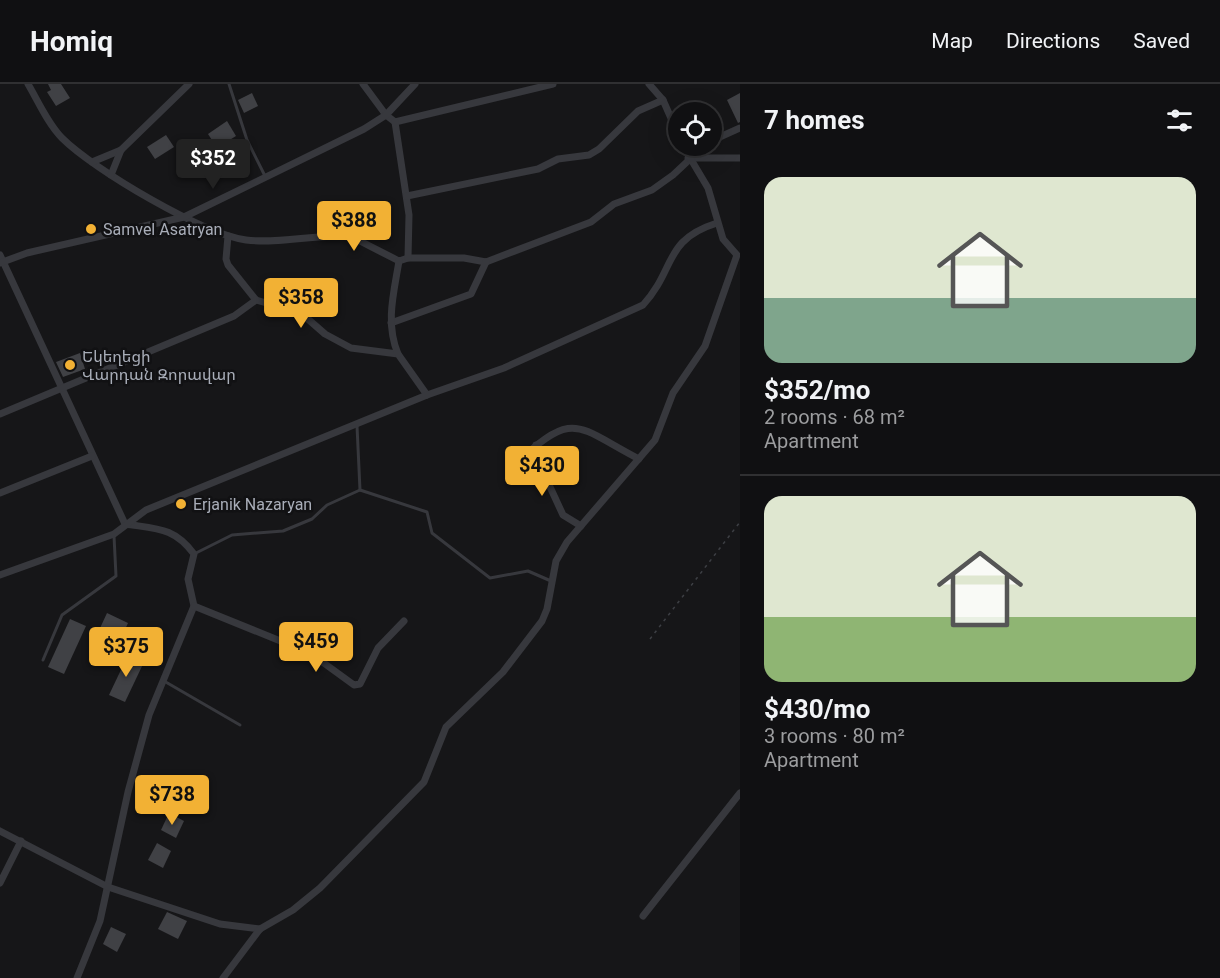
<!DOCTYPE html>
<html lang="en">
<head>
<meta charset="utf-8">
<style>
  :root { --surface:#101012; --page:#1e1e20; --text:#f1f3f6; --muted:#9c9d9f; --line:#303032; --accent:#f2b134 }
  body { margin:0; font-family:Roboto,"Noto Sans Armenian",sans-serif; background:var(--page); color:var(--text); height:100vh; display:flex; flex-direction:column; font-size:22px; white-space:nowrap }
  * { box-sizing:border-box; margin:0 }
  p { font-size:20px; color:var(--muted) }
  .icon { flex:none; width:33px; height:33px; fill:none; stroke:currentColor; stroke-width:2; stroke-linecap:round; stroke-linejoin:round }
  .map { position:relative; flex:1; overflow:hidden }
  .sheet { display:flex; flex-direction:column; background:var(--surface); width:480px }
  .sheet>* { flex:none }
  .tools { position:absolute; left:668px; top:18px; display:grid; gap:12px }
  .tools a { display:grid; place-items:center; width:54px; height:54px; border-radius:50%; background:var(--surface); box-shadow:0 6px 24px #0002,0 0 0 2px var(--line); font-size:30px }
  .price { position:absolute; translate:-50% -51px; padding:0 14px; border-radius:6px; background:var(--accent); color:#111; font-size:20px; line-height:39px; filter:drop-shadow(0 2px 3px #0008) }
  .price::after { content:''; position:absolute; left:50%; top:36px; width:18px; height:14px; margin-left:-9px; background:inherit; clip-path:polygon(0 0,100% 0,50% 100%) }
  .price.active { background:#222; color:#fff }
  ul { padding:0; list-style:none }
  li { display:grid; align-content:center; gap:12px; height:318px; padding:0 24px }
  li+li { border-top:2px solid var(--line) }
  li span { display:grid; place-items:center; height:186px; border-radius:18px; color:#555 }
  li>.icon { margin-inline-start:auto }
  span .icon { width:108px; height:108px; fill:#fffc; stroke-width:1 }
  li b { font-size:26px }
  h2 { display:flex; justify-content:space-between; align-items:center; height:72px; padding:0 24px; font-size:26px }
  header { display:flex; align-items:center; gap:36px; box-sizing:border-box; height:84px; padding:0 30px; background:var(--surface); border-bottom:2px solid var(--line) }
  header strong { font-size:28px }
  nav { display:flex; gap:33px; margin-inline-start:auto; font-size:21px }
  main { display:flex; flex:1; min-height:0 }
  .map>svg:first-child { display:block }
  .building { fill:#404145 }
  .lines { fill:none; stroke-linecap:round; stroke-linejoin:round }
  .path { stroke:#3d3f44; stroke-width:1.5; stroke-dasharray:3 4.5; stroke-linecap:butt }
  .service { stroke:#37383d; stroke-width:3 }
  .minor { stroke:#37383d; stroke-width:7 }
  .poi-dot { fill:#f2b134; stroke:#111113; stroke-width:2 }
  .labels { text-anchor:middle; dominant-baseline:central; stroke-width:5; stroke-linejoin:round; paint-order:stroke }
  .poi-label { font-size:16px; fill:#a8adb8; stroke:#111113; text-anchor:start }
</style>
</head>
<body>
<header>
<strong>Homiq</strong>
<nav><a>Map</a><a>Directions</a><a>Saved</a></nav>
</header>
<main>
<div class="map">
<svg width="740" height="894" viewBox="0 0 740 894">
  <rect width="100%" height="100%" fill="#161618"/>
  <g class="building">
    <polygon points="48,0 61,0 70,14 56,22 47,8 51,6"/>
    <polygon points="252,9 258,22 244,29 238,16"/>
    <polygon points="740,9 740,38 738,39 727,16"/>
    <polygon points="227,37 236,52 217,64 208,50"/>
    <polygon points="166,51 174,63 155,75 147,63"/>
    <polygon points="80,269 85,285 63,293 56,278"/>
    <polygon points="107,529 128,539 110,578 104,575 101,581 90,576 93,570 89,568"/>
    <polygon points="70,535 86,542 64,590 48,583"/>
    <polygon points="128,571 144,578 125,618 109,611"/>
    <polygon points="169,729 184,737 176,754 161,746"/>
    <polygon points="157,759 171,767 163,784 148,776"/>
    <polygon points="167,828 187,837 178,855 158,845"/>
    <polygon points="111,843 126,850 117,868 103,860"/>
  </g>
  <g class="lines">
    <polyline class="path" points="650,555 740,438"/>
    <g class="service">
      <polyline points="229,0 247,56 265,92"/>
      <polyline points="357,342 360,406"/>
      <polyline points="196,469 232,451 283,447 312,435 327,421 360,406 427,428 432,449 490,494 528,487 551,497"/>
      <polyline points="43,576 62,531 116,492 114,452"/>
      <polyline points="164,597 240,641"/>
    </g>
    <g class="minor">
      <path d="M28,0C38,17 48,40 62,54C94,86 203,150 246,156C278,160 311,151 343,152L356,155L399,177L408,174H464L486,178L591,138L614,120L652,106L673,91L704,62"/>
      <polyline points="363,0 386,31 395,38 553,0"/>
      <polyline points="649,0 663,16 678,50"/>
      <polyline points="395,38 409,131 408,174"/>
      <polyline points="711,57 740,44"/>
      <polyline points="688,74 740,74"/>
      <polyline points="92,78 121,66"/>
      <polyline points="111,91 121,66 189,0"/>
      <polyline points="407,112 538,85 558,75 589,71 599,65 638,27 663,16"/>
      <polyline points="228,152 226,175 228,181 256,216 301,229 325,250 351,264 398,270 427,311"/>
      <path d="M0,171L125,440C157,445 174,443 194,470L188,495L194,522L149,631L128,708L100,837L77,894"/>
      <polyline points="0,179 27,169 184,133 364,45 386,31 415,0"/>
      <polyline points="391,239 471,210 486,178"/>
      <path d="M398,270C385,239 394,208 399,177"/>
      <polyline points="0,330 234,232 256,216"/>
      <polyline points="536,361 539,379 563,431 581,442"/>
      <path d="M514,381C575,325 574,341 639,375"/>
      <polyline points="0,409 92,372"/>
      <path d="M0,491L114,450L146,426L427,311L504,284L643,221C676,185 663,156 717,139"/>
      <polyline points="194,522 310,569 354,601 360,600 378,564 404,537"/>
      <polyline points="0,747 108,803 220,840 260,845"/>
      <polyline points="0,799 21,757"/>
      <polyline points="643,832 740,709"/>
      <polyline points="223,894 260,845 293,826 320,804 424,698 446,643 503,588 542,537 547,525 556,477 567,458 655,356 673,309 705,262 737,171 723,155 708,104 683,62"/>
    </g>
  </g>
  <g class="poi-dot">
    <circle cx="91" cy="145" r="6"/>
    <circle cx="70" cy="281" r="6"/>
    <circle cx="181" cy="420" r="6"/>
  </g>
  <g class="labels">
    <g class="poi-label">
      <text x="103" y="145">Samvel Asatryan</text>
      <text x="82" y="272">Եկեղեցի<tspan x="82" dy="18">Վարդան Զորավար</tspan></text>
      <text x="193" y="420">Erjanik Nazaryan</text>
    </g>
  </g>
</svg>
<div class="tools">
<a><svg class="icon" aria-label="locate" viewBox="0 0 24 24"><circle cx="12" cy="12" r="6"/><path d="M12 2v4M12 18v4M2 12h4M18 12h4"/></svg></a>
</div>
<b class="price active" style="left:213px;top:106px">$352</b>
<b class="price" style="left:354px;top:168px">$388</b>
<b class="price" style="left:301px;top:245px">$358</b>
<b class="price" style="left:542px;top:413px">$430</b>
<b class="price" style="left:316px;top:589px">$459</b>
<b class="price" style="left:126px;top:594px">$375</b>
<b class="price" style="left:172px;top:742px">$738</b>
</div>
<section class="sheet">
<h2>7 homes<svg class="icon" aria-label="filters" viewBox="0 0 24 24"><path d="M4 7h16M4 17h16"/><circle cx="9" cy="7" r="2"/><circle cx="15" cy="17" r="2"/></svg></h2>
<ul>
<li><span style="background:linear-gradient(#dfe7d0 65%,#7fa58c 0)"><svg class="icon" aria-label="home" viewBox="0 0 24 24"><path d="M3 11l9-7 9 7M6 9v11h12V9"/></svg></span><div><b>$352/mo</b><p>2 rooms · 68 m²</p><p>Apartment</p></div></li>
<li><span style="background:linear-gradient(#dfe7d0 65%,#8fb573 0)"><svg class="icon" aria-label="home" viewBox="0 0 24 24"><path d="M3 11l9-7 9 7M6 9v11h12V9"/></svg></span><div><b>$430/mo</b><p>3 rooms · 80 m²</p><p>Apartment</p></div></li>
</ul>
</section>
</main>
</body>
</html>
